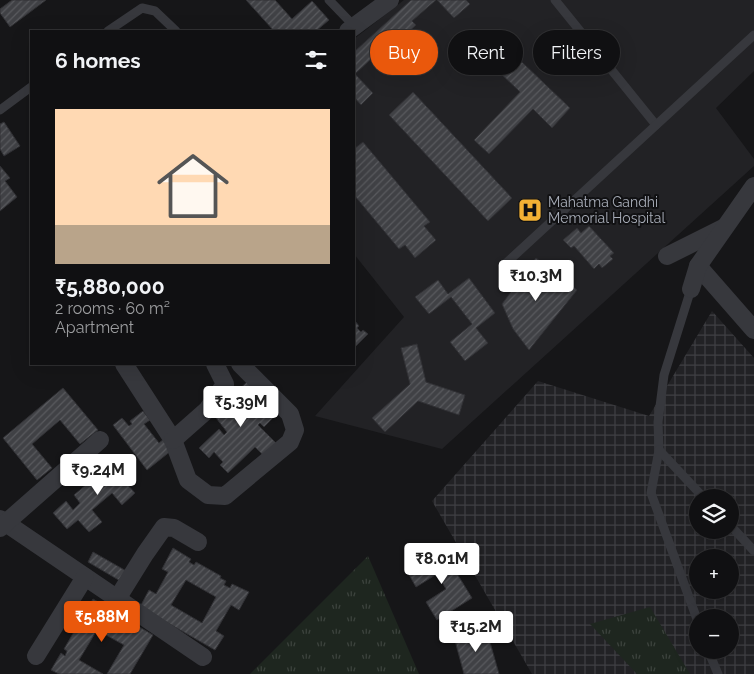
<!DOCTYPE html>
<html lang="en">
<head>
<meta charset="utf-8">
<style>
  :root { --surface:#101012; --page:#1e1e20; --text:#f1f3f6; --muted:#9c9d9f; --line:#303032; --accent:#ea580c }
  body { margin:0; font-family:Raleway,sans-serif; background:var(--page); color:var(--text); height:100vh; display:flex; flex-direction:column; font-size:19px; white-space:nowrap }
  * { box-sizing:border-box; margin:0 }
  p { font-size:16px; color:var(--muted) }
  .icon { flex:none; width:28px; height:28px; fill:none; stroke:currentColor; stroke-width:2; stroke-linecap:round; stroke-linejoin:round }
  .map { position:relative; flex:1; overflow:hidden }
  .side { position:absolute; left:30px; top:30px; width:325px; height:335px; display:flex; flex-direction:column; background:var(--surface); border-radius:0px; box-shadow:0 5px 20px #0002,0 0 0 1px var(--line) }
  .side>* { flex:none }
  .banner { position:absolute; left:370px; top:30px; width:309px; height:45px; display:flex; gap:10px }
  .tools { position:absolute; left:689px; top:489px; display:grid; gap:10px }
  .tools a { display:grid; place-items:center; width:50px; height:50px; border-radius:50%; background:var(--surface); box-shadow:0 5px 20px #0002,0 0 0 1px var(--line); font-size:25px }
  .price { position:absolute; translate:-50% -42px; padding:0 11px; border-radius:5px; background:#fff; color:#222; font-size:16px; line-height:32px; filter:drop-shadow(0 1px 2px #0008) }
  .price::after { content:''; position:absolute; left:50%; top:30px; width:15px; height:11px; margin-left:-8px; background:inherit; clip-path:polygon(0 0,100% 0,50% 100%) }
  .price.on { background:var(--accent); color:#fff }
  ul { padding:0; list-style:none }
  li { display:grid; align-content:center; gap:10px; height:265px; padding:0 25px }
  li+li { border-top:1px solid var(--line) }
  li span { display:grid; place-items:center; height:155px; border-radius:0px; color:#555 }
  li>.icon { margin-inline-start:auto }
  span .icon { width:90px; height:90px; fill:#fffc; stroke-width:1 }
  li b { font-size:21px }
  h2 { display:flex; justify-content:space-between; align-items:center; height:60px; padding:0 25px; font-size:21px }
  .tag { padding:0 18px; border-radius:22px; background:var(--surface); box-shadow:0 5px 20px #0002,0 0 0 1px var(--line); font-size:18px; line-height:45px }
  .tag.on { background:var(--accent); color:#fff }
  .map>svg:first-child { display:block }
  .built { fill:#222225 }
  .industrial { fill:url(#industrial-grid); fill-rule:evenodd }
  .grass { fill:url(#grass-tufts) }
  .building { fill:url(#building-hatch); stroke:#303034; fill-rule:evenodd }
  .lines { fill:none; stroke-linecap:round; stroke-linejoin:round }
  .lane { stroke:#37383d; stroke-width:9 }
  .street { stroke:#37383d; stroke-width:18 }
  .labels { text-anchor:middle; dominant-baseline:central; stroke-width:4; stroke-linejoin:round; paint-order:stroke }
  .poi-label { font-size:14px; fill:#a8adb8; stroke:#111113; text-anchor:start }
</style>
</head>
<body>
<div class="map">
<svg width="754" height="674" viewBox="0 0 754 674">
  <defs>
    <pattern id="industrial-grid" width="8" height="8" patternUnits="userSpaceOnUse" patternTransform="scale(1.25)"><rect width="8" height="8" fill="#222225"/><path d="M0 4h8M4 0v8" fill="none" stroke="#3f3f43"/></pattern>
    <pattern id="grass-tufts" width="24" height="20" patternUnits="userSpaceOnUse" patternTransform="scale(1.25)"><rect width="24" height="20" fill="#1e261f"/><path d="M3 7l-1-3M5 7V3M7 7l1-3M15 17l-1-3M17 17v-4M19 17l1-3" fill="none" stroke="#3c433d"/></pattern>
    <pattern id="building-hatch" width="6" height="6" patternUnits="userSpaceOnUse" patternTransform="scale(1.25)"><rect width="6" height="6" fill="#404145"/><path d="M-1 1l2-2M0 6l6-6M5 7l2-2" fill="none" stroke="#595a5e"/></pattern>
  </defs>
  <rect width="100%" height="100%" fill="#161618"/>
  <polygon class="built" points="404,0 754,0 754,71 716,108 754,159 754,166 442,449 315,416 404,317 354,254 354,39"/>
  <path class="industrial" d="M712,311L754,358V674H532L432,501L538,381L649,416ZM698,498H730V530H698ZM698,558H730V590H698ZM698,618H730V650H698Z"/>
  <g class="grass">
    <polygon points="368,556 419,674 250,674"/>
    <polygon points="650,607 690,674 637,674 590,624"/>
  </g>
  <g class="building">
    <polygon points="12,0 46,0 10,27 0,13 0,9"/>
    <polygon points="246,0 275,0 292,19 312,1 329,20 316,31 274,31"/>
    <polygon points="411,0 436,0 412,21 416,25 387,52 383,48 355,74 373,93 361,105 354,97 354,52"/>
    <polygon points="437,0 466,0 470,4 454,18"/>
    <polygon points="510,57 519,65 522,62 570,108 552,128 533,109 489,154 474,140 520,92 497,70"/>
    <polygon points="413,92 512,198 488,221 389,115"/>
    <polygon points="4,122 20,146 4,156 0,149 0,124"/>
    <polygon points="363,142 430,222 424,226 436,240 415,258 405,245 399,249 354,195 354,149"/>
    <polygon points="0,166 10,178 5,181 17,197 0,211"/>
    <polygon points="589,226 614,253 610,256 613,259 602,268 599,264 594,269 574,246 571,248 563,240 577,228 581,233"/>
    <polygon points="536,258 577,290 529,350 513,329 502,304"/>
    <polygon points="469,278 495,313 476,328 488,343 465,361 450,342 472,324 451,297 429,314 415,297 438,280 448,294"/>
    <polygon points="355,321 359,326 357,328 361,332 363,330 368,334 354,348"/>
    <polygon points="417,344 426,382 465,395 459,415 418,401 385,432 372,418 410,384 401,348"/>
    <polygon points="248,381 258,391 256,393 261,398 258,401 267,410 272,405 278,413 264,427 260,423 258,425 277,444 264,456 255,447 228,473 220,465 223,462 214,452 209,458 199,448 219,429 224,435 227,432 213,414"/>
    <polygon points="63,388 98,430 80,444 60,420 32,444 52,468 37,480 3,438"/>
    <polygon points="143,411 150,420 144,424 159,443 164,439 172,450 147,470 113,425 122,418 129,426 132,424 130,421"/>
    <polygon points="122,455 136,473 125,482 135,493 122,505 112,493 92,510 102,522 89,532 78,520 67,529 53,513 66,501 73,510 80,503 74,495 100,473 107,480 114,474 108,466"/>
    <path d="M173,548L191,559L189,562L194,565L196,562L221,576L220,578L226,581L224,585L230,588L232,584L249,592L239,610L231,605L216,631L224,636L215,650L140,607L149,590L156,594L168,572L162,569ZM186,580L216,597L202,623L171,605Z"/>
    <polygon points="443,551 472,598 437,620 426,602 446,589 437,574 416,587 408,573"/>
    <polygon points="93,552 128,572 122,582 88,562"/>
    <polygon points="93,599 110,609 107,615 133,630 136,625 153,635 130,674 107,674 124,645 97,630 79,660 103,674 59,674 51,670 61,653 65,656 67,651 64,649"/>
    <polygon points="486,628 499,674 464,674 454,637"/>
  </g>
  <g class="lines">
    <g class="lane">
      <polyline points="329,0 354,26"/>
      <polyline points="555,0 656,125"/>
      <polyline points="108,31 142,8 155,11 176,31"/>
      <polyline points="0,110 31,87"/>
      <polyline points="503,266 754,35"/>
      <polyline points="691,289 664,375 658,422 659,450 651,493 698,622"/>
      <polyline points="659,450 704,498"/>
      <polyline points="730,525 754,551"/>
      <polyline points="708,650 718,674"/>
    </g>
    <g class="street">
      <polyline points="348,31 390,0"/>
      <polyline points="667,256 723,228"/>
      <polyline points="698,266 754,330"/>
      <polyline points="691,289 698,266 754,186"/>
      <polyline points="124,364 173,440 188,480 208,495 225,496 290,442 295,430 290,414 240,364"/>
      <polyline points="173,440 207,410 225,384 215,364"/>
      <polyline points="0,519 203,657"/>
      <polyline points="0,528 100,440"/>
      <polyline points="117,599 145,554 164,527 174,528 198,542"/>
      <polyline points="36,656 85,577"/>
    </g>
  </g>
  <defs>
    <g id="hospital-square" transform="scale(1.25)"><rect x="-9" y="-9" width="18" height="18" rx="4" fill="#f2b134" stroke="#111113"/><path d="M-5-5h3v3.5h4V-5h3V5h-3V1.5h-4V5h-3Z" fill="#111"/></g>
  </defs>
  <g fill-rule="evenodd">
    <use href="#hospital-square" x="530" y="210"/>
  </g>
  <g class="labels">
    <g class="poi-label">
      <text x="548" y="202">Mahatma Gandhi<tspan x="548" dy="16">Memorial Hospital</tspan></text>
    </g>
  </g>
</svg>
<div class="tools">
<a><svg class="icon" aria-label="layers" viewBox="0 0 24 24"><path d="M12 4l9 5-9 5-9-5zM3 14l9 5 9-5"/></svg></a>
<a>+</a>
<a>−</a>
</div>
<b class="price" style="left:536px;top:302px">₹10.3M</b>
<b class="price" style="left:241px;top:428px">₹5.39M</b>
<b class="price" style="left:98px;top:496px">₹9.24M</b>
<b class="price" style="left:442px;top:585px">₹8.01M</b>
<b class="price on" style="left:102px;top:643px">₹5.88M</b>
<b class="price" style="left:476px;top:653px">₹15.2M</b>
<div class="banner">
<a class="tag on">Buy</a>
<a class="tag">Rent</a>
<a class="tag">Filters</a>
</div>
<section class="side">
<h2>6 homes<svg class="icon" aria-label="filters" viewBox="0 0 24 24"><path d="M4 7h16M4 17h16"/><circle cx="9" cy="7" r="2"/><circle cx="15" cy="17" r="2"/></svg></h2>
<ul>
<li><span style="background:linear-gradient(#ffd9b3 75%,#b9a48a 0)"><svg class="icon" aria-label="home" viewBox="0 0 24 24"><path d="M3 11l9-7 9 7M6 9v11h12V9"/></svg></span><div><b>₹5,880,000</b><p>2 rooms · 60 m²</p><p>Apartment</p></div></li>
</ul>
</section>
</div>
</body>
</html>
